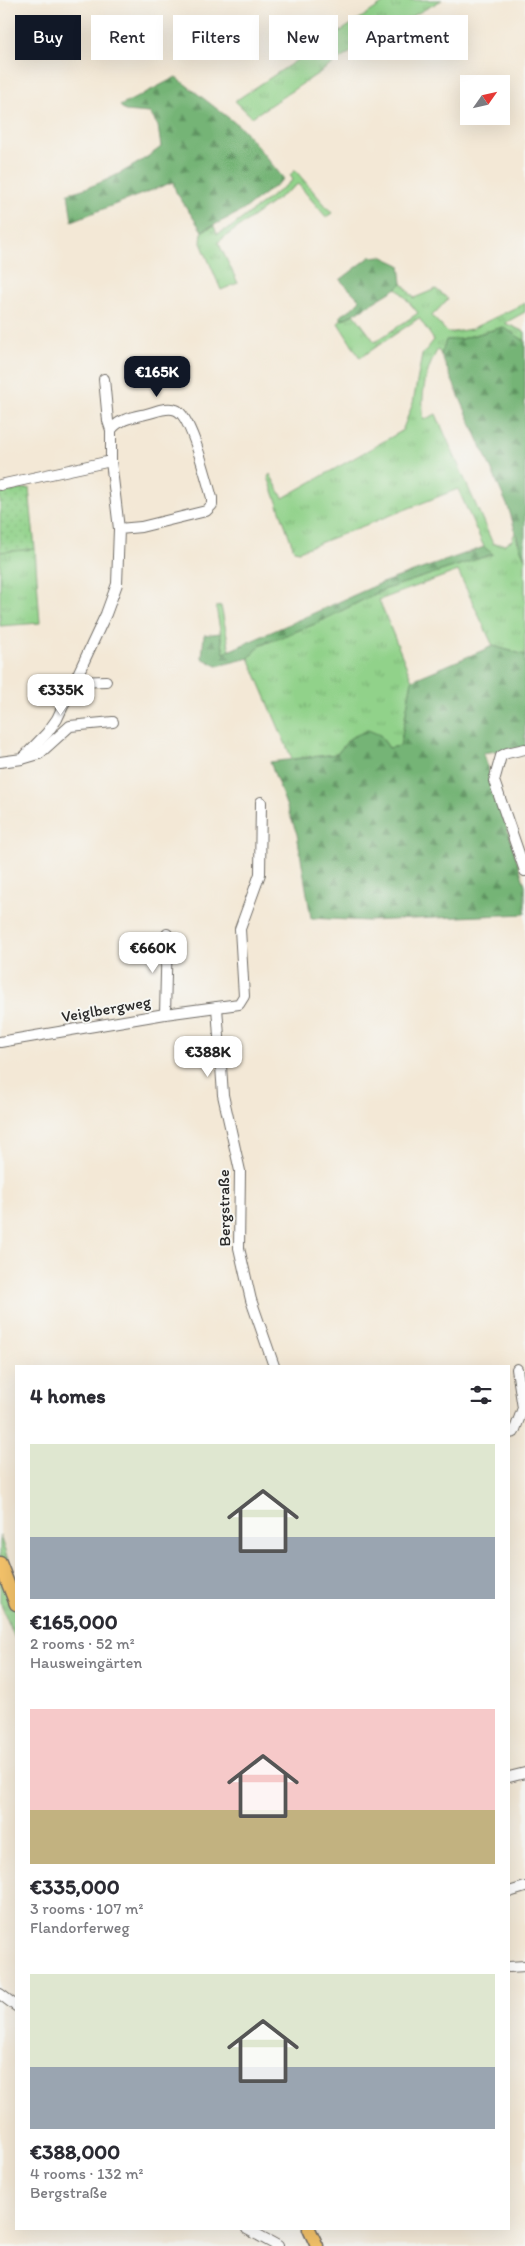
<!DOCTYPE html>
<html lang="en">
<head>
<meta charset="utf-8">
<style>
  :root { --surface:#fff; --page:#f7f7f7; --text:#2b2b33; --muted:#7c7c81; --accent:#111827 }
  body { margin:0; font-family:Itim,sans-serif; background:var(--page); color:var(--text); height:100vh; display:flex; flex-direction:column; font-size:19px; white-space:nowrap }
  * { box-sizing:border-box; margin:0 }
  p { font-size:16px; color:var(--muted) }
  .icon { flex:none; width:28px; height:28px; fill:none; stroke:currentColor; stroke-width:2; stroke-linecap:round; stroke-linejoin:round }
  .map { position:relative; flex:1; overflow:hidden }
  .details { position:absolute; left:15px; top:1365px; width:495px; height:865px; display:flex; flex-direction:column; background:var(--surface); border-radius:0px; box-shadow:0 5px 20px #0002 }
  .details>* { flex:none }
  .banner { position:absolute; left:15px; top:15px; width:495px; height:45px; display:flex; gap:10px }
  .needle { width:32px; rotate:56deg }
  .buttons { position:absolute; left:460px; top:75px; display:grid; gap:10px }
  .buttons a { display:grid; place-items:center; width:50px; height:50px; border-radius:0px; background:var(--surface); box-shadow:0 5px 20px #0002; font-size:25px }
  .price { position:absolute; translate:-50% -42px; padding:0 11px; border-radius:10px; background:#fff; color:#222; font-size:16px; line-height:32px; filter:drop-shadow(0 1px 2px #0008) }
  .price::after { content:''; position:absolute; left:50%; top:30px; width:15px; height:11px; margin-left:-8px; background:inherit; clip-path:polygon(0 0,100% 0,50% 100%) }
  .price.current { background:var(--accent); color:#fff }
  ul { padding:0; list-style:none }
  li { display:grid; align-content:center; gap:10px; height:265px; padding:0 15px }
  li span { display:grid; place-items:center; height:155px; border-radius:0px; color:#555 }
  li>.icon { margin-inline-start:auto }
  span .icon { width:90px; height:90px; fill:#fffc; stroke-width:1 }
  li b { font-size:21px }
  h2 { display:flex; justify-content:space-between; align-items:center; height:60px; padding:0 15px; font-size:21px }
  .pill { padding:0 18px; border-radius:0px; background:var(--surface); box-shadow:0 5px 20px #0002; font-size:18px; line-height:45px }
  .pill.current { background:var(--accent); color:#fff }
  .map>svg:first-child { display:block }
  .grass { fill:url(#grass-tufts); stroke:#5e7e5a }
  .forest { fill:url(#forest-firs); stroke:#507050 }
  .park { fill:url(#park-dots); stroke:#5e7e5a }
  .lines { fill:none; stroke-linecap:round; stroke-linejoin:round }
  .minor-casing { stroke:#716d67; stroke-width:12 }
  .major-casing { stroke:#716d67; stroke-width:15 }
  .minor { stroke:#fff; stroke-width:10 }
  .major { stroke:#f3c26a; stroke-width:12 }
  .labels { text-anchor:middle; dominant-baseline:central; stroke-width:4; stroke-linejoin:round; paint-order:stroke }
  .street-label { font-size:16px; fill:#2b2b2b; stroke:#f6f6f2 }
</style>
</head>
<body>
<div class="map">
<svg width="525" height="2246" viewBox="0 0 525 2246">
  <defs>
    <pattern id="grass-tufts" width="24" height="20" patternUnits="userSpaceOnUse" patternTransform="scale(1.25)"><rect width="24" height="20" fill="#91d28a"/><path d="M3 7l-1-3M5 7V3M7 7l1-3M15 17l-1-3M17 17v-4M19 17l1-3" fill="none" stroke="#7db477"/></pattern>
    <pattern id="forest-firs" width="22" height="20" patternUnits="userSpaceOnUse" patternTransform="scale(1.25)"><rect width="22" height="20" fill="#74b476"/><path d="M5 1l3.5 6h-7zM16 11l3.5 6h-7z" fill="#5f9361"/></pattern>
    <pattern id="park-dots" width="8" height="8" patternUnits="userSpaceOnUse" patternTransform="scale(1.25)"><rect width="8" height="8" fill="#91d28a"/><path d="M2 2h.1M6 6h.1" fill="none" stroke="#7db477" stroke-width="1.8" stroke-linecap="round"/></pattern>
  </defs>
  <rect width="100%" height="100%" fill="#f6f6f2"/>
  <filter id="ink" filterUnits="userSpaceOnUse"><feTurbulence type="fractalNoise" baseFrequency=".02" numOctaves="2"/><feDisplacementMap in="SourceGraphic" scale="10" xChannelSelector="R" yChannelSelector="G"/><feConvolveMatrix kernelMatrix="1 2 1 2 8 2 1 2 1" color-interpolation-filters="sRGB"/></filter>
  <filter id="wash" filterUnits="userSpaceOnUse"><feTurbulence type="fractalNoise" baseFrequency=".0096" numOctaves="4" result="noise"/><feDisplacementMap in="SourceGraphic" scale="20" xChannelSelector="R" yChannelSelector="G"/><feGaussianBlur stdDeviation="1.12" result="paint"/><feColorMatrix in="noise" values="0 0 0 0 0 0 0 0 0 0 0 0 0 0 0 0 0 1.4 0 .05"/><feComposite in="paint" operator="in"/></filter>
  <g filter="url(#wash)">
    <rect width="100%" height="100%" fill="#f3e8d6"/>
    <g class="grass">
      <polygon points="388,0 442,0 372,38 252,117 235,101"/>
      <polygon points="295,170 332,213 326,217 298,184 218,242 238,283 221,290 201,243 202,231 214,226 217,234 230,228 293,180 290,175"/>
      <path d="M402,283L414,298L436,289L448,299L432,316L448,333L471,329L525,303V312L505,323L525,332V341L503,327L460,339L446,340L441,355L438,349C426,369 420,396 424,420L436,414L493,544H505L512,540L516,530L517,540L525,558V655L493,646L458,571L379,600L412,680L400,746L389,748L380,735L350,738L337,754L292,759L249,658L261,645L315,624L383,590L492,554L484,547L458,489L299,551L294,550L268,477L270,474L283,498L402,431L413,403L422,355L434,340L419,318L360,358L338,323L341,320L354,314L375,342L418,313L397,288Z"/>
      <polygon points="35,549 40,623 0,626 0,552"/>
      <polygon points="221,606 230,651 224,653 216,607"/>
      <polygon points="0,1536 16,1584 16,1641 0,1602"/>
    </g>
    <g class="forest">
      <path d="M176,77L243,129L284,179L242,211L202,231L176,192L173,182L72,221L68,193C100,186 135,167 161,147L158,126L150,113L125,111L120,106Z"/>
      <polygon points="381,256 400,265 402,283 397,288 354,314 341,320 341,315 351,309 360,300 340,280 370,257"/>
      <path d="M503,327L525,341V558C517,542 514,524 508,507L441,355L446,340L461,339Z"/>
      <polygon points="484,547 493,554 383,590 315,624 261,645 249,658 217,666 202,658 204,635 220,633 224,653 379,584"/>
      <polygon points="493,646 525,655 525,747 483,753 525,885 525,914 368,921 311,918 297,834 270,762 337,754 350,738 368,730 380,735 389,748 400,746 412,680"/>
    </g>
    <polygon class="park" points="29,488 35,549 0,552 0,493"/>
  </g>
  <g filter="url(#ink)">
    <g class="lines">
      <g class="minor-casing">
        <g id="minor">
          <polyline points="104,379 108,421 111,430"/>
          <polyline points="0,485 111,461"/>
          <polyline points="75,682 106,681"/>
          <polyline points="525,749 507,753 501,756 494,781 525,871"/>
          <polyline points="22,759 39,754 70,726 113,722"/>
          <path d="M0,762L22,759L47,733L57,719L106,614L117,584L119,529L111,461V430C119,419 133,417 146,414C155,412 167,406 176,410C191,415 207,481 212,498V505L206,511L141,527L119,529"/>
          <polyline points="261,802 260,874 240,929 244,996 239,1004 217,1007 223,1095 240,1171 239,1248 251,1300 274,1366"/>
          <polyline points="165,1014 167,934"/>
          <polyline points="0,1042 165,1014 217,1007"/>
          <polyline points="509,1433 514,1432 523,1408 517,1369"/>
          <polyline points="509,1777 525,1773"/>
          <polyline points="509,1892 525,1887"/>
          <polyline points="509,1967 525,1966"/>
          <polyline points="0,1994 16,2006"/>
          <polyline points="247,2229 278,2246"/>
        </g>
      </g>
      <g class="major-casing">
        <g id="major">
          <polyline points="0,1563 16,1604"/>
          <polyline points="309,2229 317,2246"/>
        </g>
      </g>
      <use href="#minor" class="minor"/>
      <use href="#major" class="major"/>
    </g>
  </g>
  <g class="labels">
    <g class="street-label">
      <text transform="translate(106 1009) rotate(-10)">Veiglbergweg</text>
      <text transform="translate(224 1208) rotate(-91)">Bergstraße</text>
    </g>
  </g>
</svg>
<div class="buttons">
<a><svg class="needle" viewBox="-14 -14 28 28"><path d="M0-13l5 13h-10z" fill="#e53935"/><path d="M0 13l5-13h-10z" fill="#7c7c81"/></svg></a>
</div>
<b class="price current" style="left:157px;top:398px">€165K</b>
<b class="price" style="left:61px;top:716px">€335K</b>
<b class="price" style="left:153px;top:974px">€660K</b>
<b class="price" style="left:208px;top:1078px">€388K</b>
<div class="banner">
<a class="pill current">Buy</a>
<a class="pill">Rent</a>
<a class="pill">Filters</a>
<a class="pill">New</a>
<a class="pill">Apartment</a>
</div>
<section class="details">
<h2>4 homes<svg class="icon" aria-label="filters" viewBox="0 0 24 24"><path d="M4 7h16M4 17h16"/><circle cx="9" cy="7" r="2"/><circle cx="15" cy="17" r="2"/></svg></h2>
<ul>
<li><span style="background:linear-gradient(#dfe7d0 60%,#9aa5b1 0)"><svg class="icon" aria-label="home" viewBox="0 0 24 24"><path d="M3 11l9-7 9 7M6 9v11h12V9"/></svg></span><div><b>€165,000</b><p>2 rooms · 52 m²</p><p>Hausweingärten</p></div></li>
<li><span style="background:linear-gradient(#f6c9c9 65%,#c2b280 0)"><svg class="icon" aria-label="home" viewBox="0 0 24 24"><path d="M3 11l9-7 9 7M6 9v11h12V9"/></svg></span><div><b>€335,000</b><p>3 rooms · 107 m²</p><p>Flandorferweg</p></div></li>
<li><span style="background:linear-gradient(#dfe7d0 60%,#9aa5b1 0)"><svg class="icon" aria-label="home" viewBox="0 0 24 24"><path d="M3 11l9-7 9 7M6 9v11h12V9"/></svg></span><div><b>€388,000</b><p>4 rooms · 132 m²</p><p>Bergstraße</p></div></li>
</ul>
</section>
</div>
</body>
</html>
